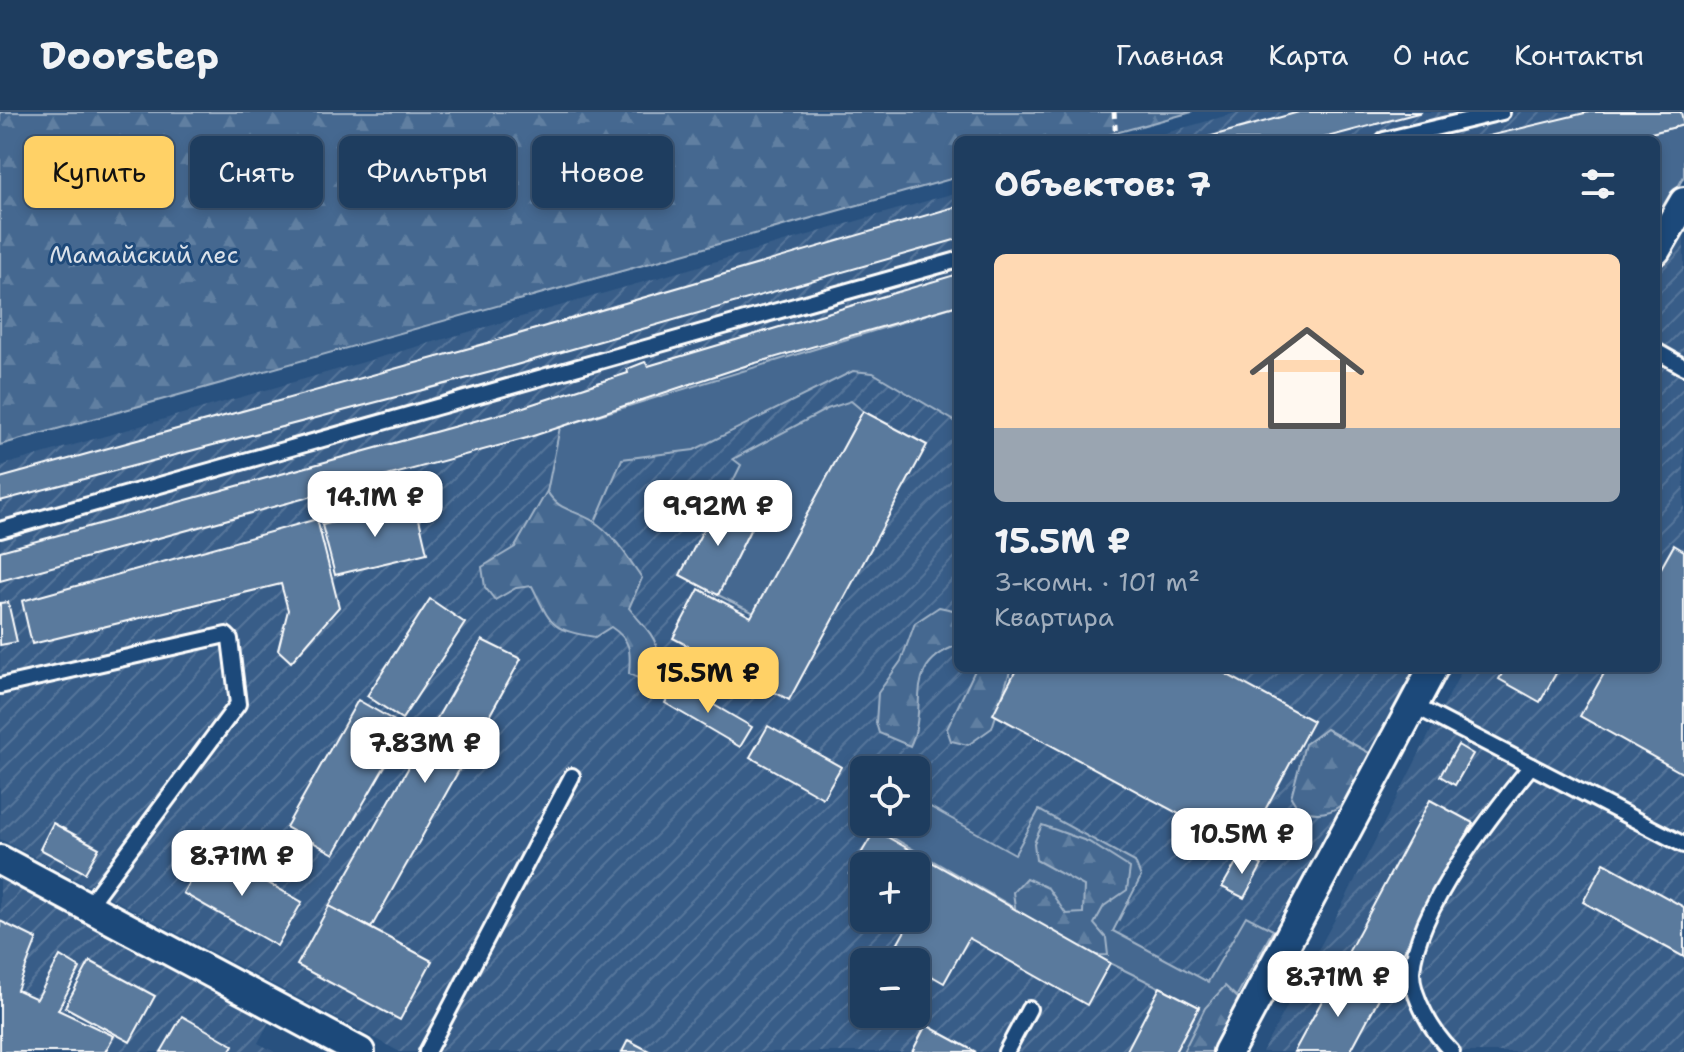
<!DOCTYPE html>
<html lang="ru">
<head>
<meta charset="utf-8">
<style>
  :root { --surface:#1e3d5f; --page:#2b4868; --text:#f1f3f6; --muted:#a1aebd; --line:#3c5674; --accent:#ffd166 }
  body { margin:0; font-family:"Shantell Sans",sans-serif; background:var(--page); color:var(--text); height:100vh; display:flex; flex-direction:column; font-size:30px; white-space:nowrap }
  * { box-sizing:border-box; margin:0 }
  p { font-size:26px; color:var(--muted) }
  .icon { flex:none; width:44px; height:44px; fill:none; stroke:currentColor; stroke-width:2; stroke-linecap:round; stroke-linejoin:round }
  .map { position:relative; flex:1; overflow:hidden }
  .sheet { position:absolute; left:954px; top:24px; width:706px; height:536px; display:flex; flex-direction:column; background:var(--surface); border-radius:12px; box-shadow:0 4px 12px #0003,0 0 0 2px var(--line) }
  .sheet>* { flex:none }
  .hud { position:absolute; left:24px; top:24px; width:760px; height:72px; display:flex; gap:16px }
  .buttons { position:absolute; left:850px; top:644px; display:grid; gap:16px }
  .buttons a { display:grid; place-items:center; width:80px; height:80px; border-radius:12px; background:var(--surface); box-shadow:0 4px 12px #0003,0 0 0 2px var(--line); font-size:40px }
  .price { position:absolute; translate:-50% -68px; padding:0 18px; border-radius:16px; background:#fff; color:#222; font-size:26px; line-height:52px; filter:drop-shadow(0 2px 4px #0008) }
  .price::after { content:''; position:absolute; left:50%; top:48px; width:24px; height:18px; margin-left:-12px; background:inherit; clip-path:polygon(0 0,100% 0,50% 100%) }
  .price.active { background:var(--accent); color:#111 }
  ul { padding:0; list-style:none }
  li { display:grid; align-content:center; gap:16px; height:424px; padding:0 40px }
  li span { display:grid; place-items:center; height:248px; border-radius:12px; color:#555 }
  li>.icon { margin-inline-start:auto }
  span .icon { width:144px; height:144px; fill:#fffc; stroke-width:1 }
  li b { font-size:34px }
  h2 { display:flex; justify-content:space-between; align-items:center; height:96px; padding:0 40px; font-size:34px }
  .pill { padding:0 28px; border-radius:12px; background:var(--surface); box-shadow:0 4px 12px #0003,0 0 0 2px var(--line); font-size:28px; line-height:72px }
  .pill.active { background:var(--accent); color:#111 }
  header { display:flex; align-items:center; gap:48px; box-sizing:border-box; height:112px; padding:0 40px; background:var(--surface); border-bottom:2px solid var(--line) }
  header strong { font-size:38px }
  nav { display:flex; gap:44px; margin-inline-start:auto; font-size:28px }
  .map>svg:first-child { display:block }
  .industrial { fill:url(#industrial-furrows); fill-rule:evenodd }
  .grass { fill:#446890; stroke:#a2b4c8; stroke-width:2 }
  .forest { fill:url(#forest-firs); stroke:#a2b4c8; stroke-width:2 }
  .building { fill:#5a7a9d; stroke:#fff; stroke-width:2 }
  .lines { fill:none; stroke-linecap:round; stroke-linejoin:round }
  .service-casing { stroke:#fff; stroke-width:20 }
  .minor-casing { stroke:#fff; stroke-width:34 }
  .path { stroke:#fff; stroke-width:5; stroke-dasharray:6 6; stroke-linecap:butt }
  .service { stroke:#1f4a7a; stroke-width:14 }
  .minor { stroke:#1f4a7a; stroke-width:28 }
  .labels { text-anchor:middle; dominant-baseline:central; stroke-width:6; stroke-linejoin:round; paint-order:stroke }
  .park-label { font-size:24px; fill:#dae1e9; stroke:#1f4a7a }
</style>
</head>
<body>
<header>
<strong>Doorstep</strong>
<nav><a>Главная</a><a>Карта</a><a>О нас</a><a>Контакты</a></nav>
</header>
<div class="map">
<svg width="1684" height="940" viewBox="0 0 1684 940">
  <defs>
    <pattern id="industrial-furrows" width="10" height="10" patternUnits="userSpaceOnUse" patternTransform="scale(2)"><rect width="10" height="10" fill="#375d88"/><path d="M-1 1l2-2M0 10L10 0M9 11l2-2" fill="none" stroke="#55759a"/></pattern>
    <pattern id="forest-firs" width="22" height="20" patternUnits="userSpaceOnUse" patternTransform="scale(2)"><rect width="22" height="20" fill="#446890"/><path d="M5 1l3.5 6h-7zM16 11l3.5 6h-7z" fill="#607fa1"/></pattern>
  </defs>
  <rect width="100%" height="100%" fill="#28517f"/>
  <filter id="ink" filterUnits="userSpaceOnUse"><feTurbulence type="fractalNoise" baseFrequency=".0125" numOctaves="2"/><feDisplacementMap in="SourceGraphic" scale="16" xChannelSelector="R" yChannelSelector="G"/><feConvolveMatrix kernelMatrix="1 2 1 2 8 2 1 2 1" color-interpolation-filters="sRGB"/></filter>
  <g filter="url(#ink)">
    <g class="industrial">
      <polygon points="1239,0 1684,0 1684,64 1656,28 1141,28"/>
      <path d="M958,80V556H1415L1206,940H400L0,727V354ZM864,658H916V710H864ZM864,754H916V806H864ZM864,850H916V902H864Z"/>
      <polygon points="1684,115 1684,940 1262,940 1335,807 1463,556 1656,556 1656,164"/>
      <polygon points="0,765 270,908 258,931 275,940 0,940"/>
    </g>
    <g class="grass">
      <polygon points="1684,13 1684,64 1656,115 1656,28 1622,28"/>
      <polygon points="958,193 958,311 873,261 853,259 694,338 622,347 595,410 554,392 547,380 560,315"/>
      <polygon points="851,289 863,299 754,501 718,483 755,408 722,391 741,353 733,347 827,297"/>
      <polygon points="916,687 1015,742 1039,698 1135,750 1141,765 1113,819 1208,870 1246,804 1273,818 1206,940 1175,940 1199,895 1110,851 866,710 916,710"/>
    </g>
    <g class="forest">
      <polygon points="0,0 1192,0 1090,28 958,28 958,65 0,333"/>
      <path d="M547,379C557,398 575,398 593,409C613,421 629,447 642,466L629,496C652,525 669,532 647,570L629,562C631,539 631,528 611,515L595,525C549,517 552,514 532,474L516,476L495,488L485,475L482,455L515,435Z"/>
      <path d="M939,495L958,499V533C900,554 930,594 910,634L879,621L876,611L878,581L901,549L915,511Z"/>
      <polygon points="976,556 1011,556 992,616 968,633 951,629 947,617"/>
      <path d="M1326,617L1373,643C1354,676 1345,712 1299,698L1291,685L1305,632Z"/>
      <polygon points="1042,713 1089,730 1130,756 1127,778 1104,794 1094,812 1106,826 1108,843 1060,844 1017,810 1013,780 1026,766 1048,776 1066,802 1083,801 1084,774 1036,748 1034,731"/>
      <polygon points="1225,874 1242,890 1218,940 1183,940 1205,896"/>
    </g>
    <g class="building">
      <polygon points="1299,0 1422,0 1316,28 1197,28"/>
      <polygon points="1589,0 1681,0 1684,13 1622,28 1472,28"/>
      <polygon points="958,94 958,127 495,259 0,389 0,366 484,232"/>
      <polygon points="958,162 958,193 745,254 527,326 0,469 0,439 511,299 628,261 627,257 645,250 648,254"/>
      <polygon points="863,299 927,333 789,588 673,526 699,477 751,505"/>
      <polygon points="718,389 755,408 718,483 680,463"/>
      <polygon points="415,390 427,441 335,463 322,413"/>
      <polygon points="317,407 339,495 291,550 278,538 288,498 281,472 32,532 22,489"/>
      <polygon points="1674,433 1684,439 1684,662 1580,604 1607,556 1656,556 1656,465"/>
      <polygon points="430,487 465,511 402,607 367,584"/>
      <polygon points="8,490 17,530 0,533 0,491"/>
      <polygon points="482,528 521,547 371,816 329,794"/>
      <polygon points="1017,556 1215,556 1313,609 1244,737 993,602"/>
      <polygon points="1505,556 1559,556 1540,590 1499,567"/>
      <polygon points="676,571 752,615 740,635 665,591"/>
      <polygon points="358,588 407,616 334,742 286,715"/>
      <polygon points="768,614 841,655 823,686 750,645"/>
      <polygon points="1458,633 1473,642 1455,673 1440,664"/>
      <polygon points="1430,688 1473,711 1379,886 1336,863"/>
      <polygon points="53,711 99,736 85,761 40,737"/>
      <polygon points="875,718 1110,851 1087,893 969,826 944,871 916,855 916,850 907,850 892,842 912,806 916,806 916,754 864,754 864,771 849,762"/>
      <polygon points="208,737 302,790 277,834 183,781"/>
      <polygon points="1241,742 1262,753 1244,786 1222,775"/>
      <polygon points="1604,751 1684,795 1684,845 1583,790"/>
      <polygon points="329,794 432,849 400,908 297,853"/>
      <polygon points="0,809 37,827 17,878 37,887 60,844 80,856 58,898 114,924 105,940 0,940"/>
      <polygon points="90,849 155,884 130,930 65,895"/>
      <polygon points="1336,863 1379,886 1350,940 1294,940"/>
      <polygon points="1160,875 1199,895 1175,940 1126,940"/>
      <polygon points="182,904 233,933 229,940 161,940"/>
      <polygon points="926,913 976,940 912,940"/>
      <polygon points="628,928 651,940 622,940"/>
    </g>
    <g class="lines">
      <g class="service-casing">
        <g id="service">
          <polyline points="1384,28 1502,0"/>
          <polyline points="1656,239 1684,255"/>
          <polyline points="0,418 958,148"/>
          <polyline points="0,574 226,523 230,527 238,592 87,795"/>
          <polyline points="1413,593 1684,733"/>
          <polyline points="427,940 572,664"/>
          <polyline points="1006,940 1029,897"/>
          <path d="M1452,940C1434,922 1411,885 1412,859C1417,796 1492,702 1531,654"/>
        </g>
      </g>
      <g class="minor-casing">
        <g id="minor">
          <polyline points="1656,138 1684,90"/>
          <polyline points="0,748 360,940"/>
          <polyline points="1228,940 1433,556"/>
        </g>
      </g>
      <polyline class="path" points="1114,0 1116,28"/>
      <use href="#service" class="service"/>
      <use href="#minor" class="minor"/>
    </g>
  </g>
  <g class="labels">
    <g class="park-label">
      <text x="144" y="143">Мамайский лес</text>
    </g>
  </g>
</svg>
<div class="buttons">
<a><svg class="icon" aria-label="locate" viewBox="0 0 24 24"><circle cx="12" cy="12" r="6"/><path d="M12 2v4M12 18v4M2 12h4M18 12h4"/></svg></a>
<a>+</a>
<a>−</a>
</div>
<b class="price" style="left:375px;top:427px">14.1M ₽</b>
<b class="price" style="left:718px;top:436px">9.92M ₽</b>
<b class="price active" style="left:708px;top:603px">15.5M ₽</b>
<b class="price" style="left:425px;top:673px">7.83M ₽</b>
<b class="price" style="left:1242px;top:764px">10.5M ₽</b>
<b class="price" style="left:242px;top:786px">8.71M ₽</b>
<b class="price" style="left:1338px;top:907px">8.71M ₽</b>
<div class="hud">
<a class="pill active">Купить</a>
<a class="pill">Снять</a>
<a class="pill">Фильтры</a>
<a class="pill">Новое</a>
</div>
<section class="sheet">
<h2>Объектов: 7<svg class="icon" aria-label="filters" viewBox="0 0 24 24"><path d="M4 7h16M4 17h16"/><circle cx="9" cy="7" r="2"/><circle cx="15" cy="17" r="2"/></svg></h2>
<ul>
<li><span style="background:linear-gradient(#ffd9b3 70%,#9aa5b1 0)"><svg class="icon" aria-label="home" viewBox="0 0 24 24"><path d="M3 11l9-7 9 7M6 9v11h12V9"/></svg></span><div><b>15.5M ₽</b><p>3-комн. · 101 m²</p><p>Квартира</p></div></li>
</ul>
</section>
</div>
</body>
</html>
